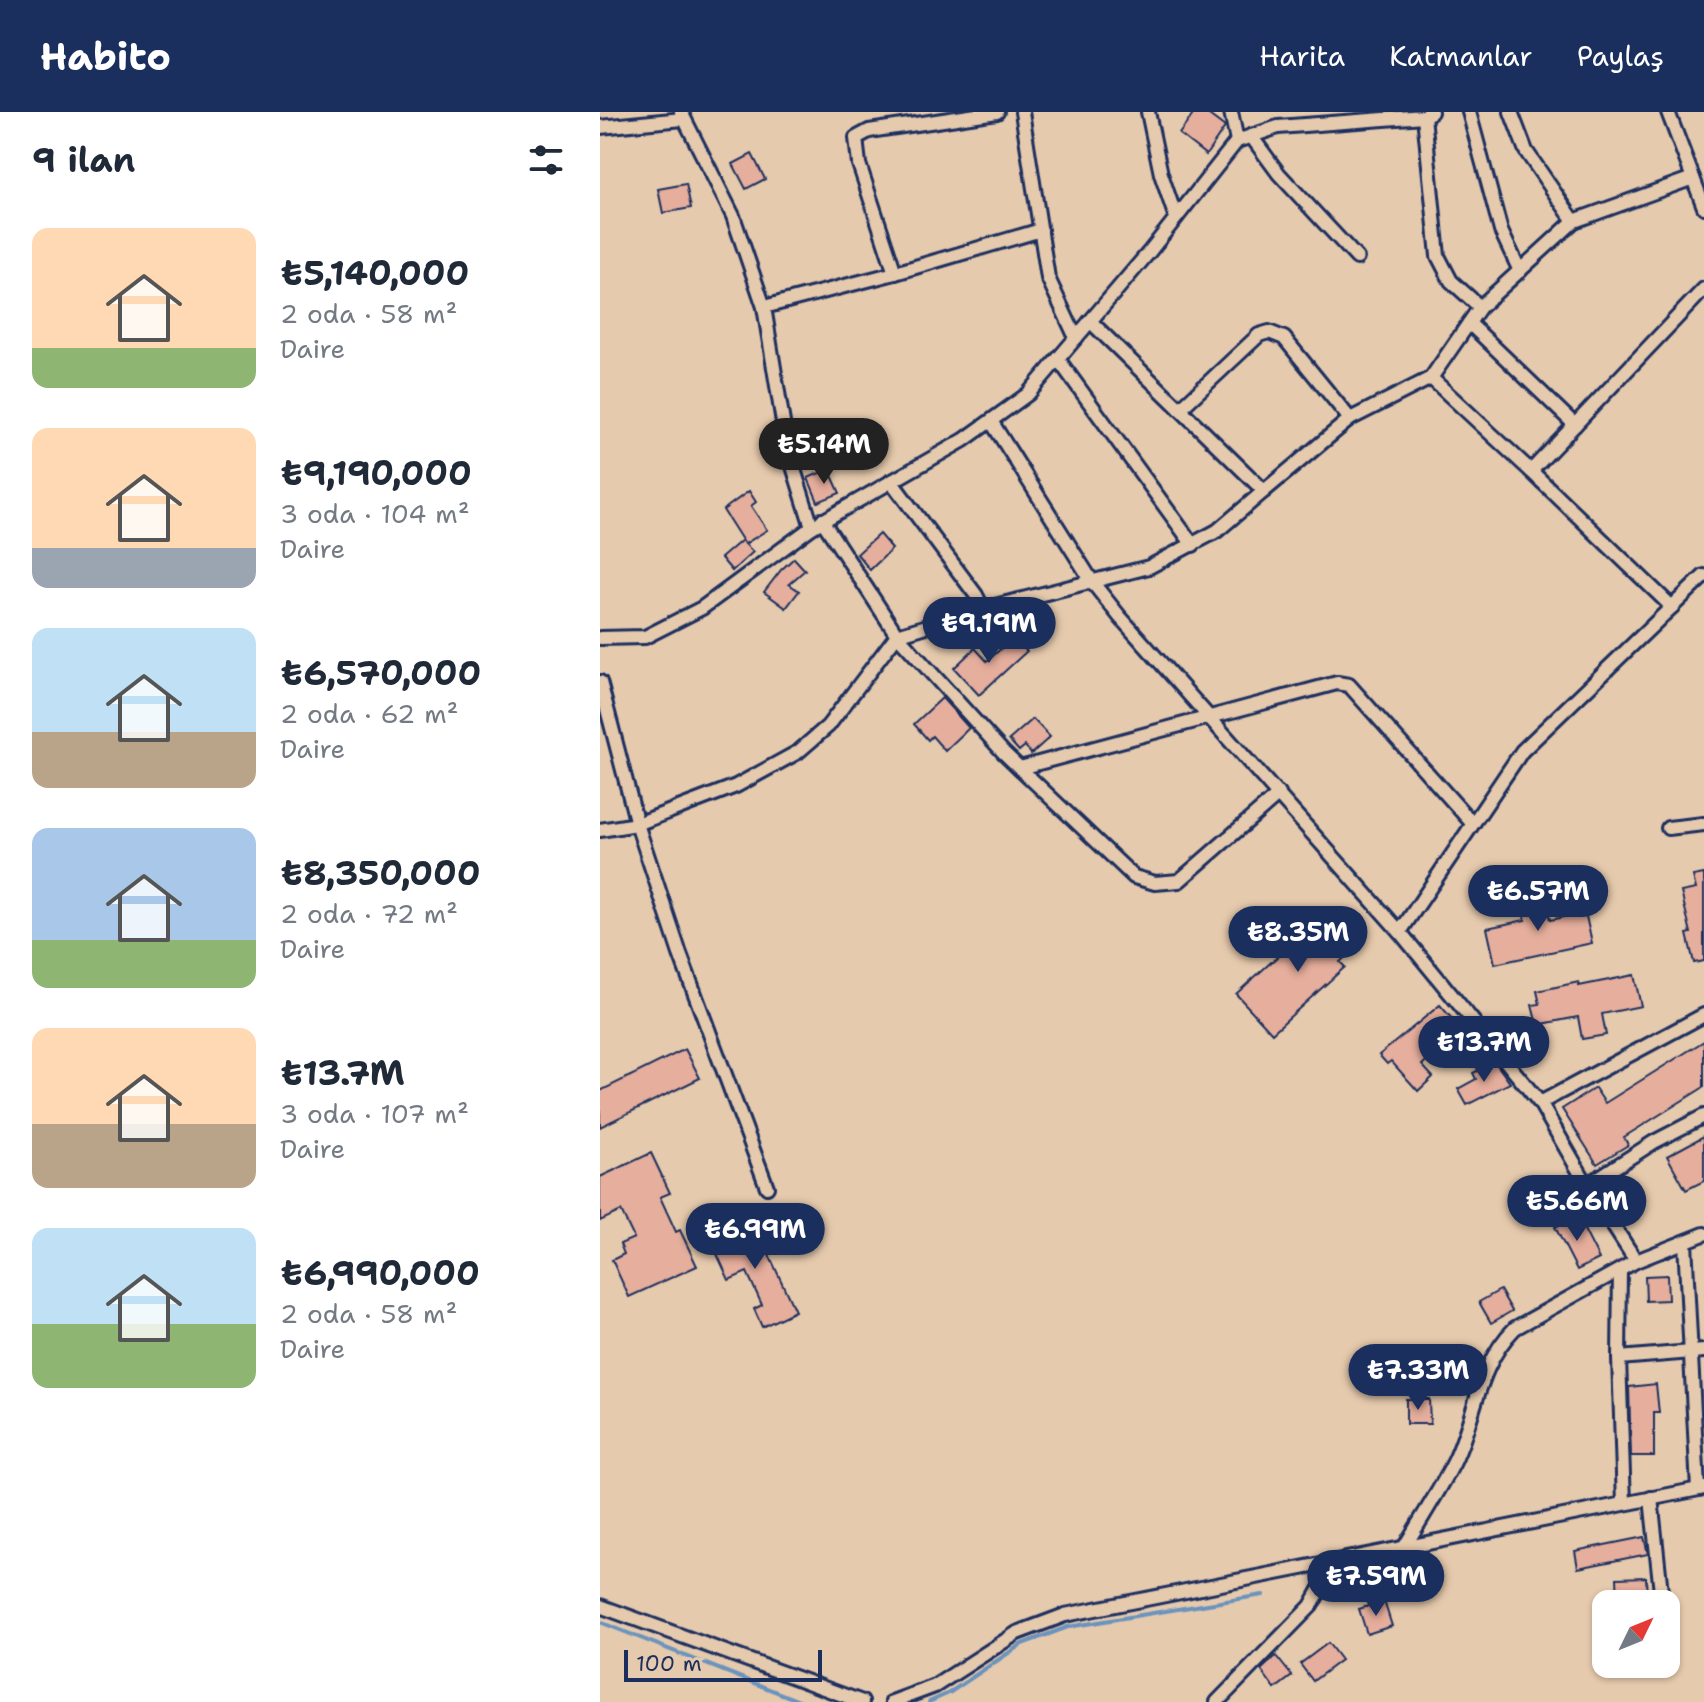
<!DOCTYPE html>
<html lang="tr">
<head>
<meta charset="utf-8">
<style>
  :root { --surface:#fff; --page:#f2f2f3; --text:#1f2937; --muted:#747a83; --accent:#1b2f5e }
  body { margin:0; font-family:"Shantell Sans",sans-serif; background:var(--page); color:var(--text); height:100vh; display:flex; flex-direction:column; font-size:30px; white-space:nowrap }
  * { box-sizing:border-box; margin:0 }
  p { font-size:26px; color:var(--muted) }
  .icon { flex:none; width:44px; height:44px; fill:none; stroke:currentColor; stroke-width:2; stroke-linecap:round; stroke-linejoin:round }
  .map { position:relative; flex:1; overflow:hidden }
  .details { display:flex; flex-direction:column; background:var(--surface); width:600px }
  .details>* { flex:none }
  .needle { width:52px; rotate:47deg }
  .tools { position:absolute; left:992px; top:1478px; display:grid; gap:16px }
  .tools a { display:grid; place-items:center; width:88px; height:88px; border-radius:16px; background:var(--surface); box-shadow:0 2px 6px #0004; font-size:40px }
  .scale { position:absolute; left:24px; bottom:20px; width:198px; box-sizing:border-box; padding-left:8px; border:4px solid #1b2f5e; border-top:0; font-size:22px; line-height:28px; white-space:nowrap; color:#1b2f5e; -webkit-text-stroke:6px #e6caad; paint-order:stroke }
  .price { position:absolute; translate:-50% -68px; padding:0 18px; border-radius:28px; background:var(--accent); color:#fff; font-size:26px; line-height:52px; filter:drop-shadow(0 2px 4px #0008) }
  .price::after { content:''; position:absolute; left:50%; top:48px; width:24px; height:18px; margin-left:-12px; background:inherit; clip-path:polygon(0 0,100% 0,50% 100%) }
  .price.on { background:#222; color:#fff }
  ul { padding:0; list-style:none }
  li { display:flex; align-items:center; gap:24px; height:200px; padding:0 32px }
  li span { display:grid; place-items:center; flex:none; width:224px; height:160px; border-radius:16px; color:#555 }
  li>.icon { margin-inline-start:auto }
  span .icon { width:96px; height:96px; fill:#fffc; stroke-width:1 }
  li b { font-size:34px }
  h2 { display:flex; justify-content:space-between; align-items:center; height:96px; padding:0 32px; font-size:34px }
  header { display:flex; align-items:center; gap:48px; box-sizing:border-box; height:112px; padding:0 40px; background:var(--accent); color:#fff }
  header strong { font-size:38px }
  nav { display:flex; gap:44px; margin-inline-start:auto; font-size:28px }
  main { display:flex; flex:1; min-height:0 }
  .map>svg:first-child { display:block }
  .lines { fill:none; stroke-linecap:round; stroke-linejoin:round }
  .stream { stroke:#6a93bd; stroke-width:4 }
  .building { fill:#e6ae9c; stroke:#1b2f5e; stroke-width:2 }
  .street-casing { stroke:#1b2f5e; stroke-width:18 }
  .street { stroke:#e6caad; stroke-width:12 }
</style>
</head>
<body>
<header>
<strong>Habito</strong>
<nav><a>Harita</a><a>Katmanlar</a><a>Paylaş</a></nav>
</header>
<main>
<section class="details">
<h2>9 ilan<svg class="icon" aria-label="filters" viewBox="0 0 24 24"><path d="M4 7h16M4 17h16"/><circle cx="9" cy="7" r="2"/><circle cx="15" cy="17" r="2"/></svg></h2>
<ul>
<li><span style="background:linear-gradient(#ffd9b3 75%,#8fb573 0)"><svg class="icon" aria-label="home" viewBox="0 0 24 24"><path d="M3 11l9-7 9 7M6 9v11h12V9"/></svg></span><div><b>₺5,140,000</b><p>2 oda · 58 m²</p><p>Daire</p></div></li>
<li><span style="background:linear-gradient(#ffd9b3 75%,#9aa5b1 0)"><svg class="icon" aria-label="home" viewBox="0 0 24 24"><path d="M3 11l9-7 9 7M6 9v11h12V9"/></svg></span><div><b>₺9,190,000</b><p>3 oda · 104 m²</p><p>Daire</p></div></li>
<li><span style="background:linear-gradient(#bfe0f5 65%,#b9a48a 0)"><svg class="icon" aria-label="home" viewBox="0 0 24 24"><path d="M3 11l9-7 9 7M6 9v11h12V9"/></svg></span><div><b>₺6,570,000</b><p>2 oda · 62 m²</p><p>Daire</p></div></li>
<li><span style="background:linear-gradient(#a9c7e8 70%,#8fb573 0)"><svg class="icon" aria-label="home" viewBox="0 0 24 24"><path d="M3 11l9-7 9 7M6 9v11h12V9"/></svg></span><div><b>₺8,350,000</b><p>2 oda · 72 m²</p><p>Daire</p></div></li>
<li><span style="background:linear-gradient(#ffd9b3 60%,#b9a48a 0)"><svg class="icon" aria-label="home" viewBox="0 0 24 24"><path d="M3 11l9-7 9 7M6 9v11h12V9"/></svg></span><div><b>₺13.7M</b><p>3 oda · 107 m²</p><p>Daire</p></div></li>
<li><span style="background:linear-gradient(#bfe0f5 60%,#8fb573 0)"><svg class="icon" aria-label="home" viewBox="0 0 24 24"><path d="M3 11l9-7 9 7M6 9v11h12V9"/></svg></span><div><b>₺6,990,000</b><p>2 oda · 58 m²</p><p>Daire</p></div></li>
</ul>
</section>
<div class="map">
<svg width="1104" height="1590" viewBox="0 0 1104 1590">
  <rect width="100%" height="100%" fill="#e6caad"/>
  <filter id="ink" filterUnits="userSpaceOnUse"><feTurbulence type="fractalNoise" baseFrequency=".0125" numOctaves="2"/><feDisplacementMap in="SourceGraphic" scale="16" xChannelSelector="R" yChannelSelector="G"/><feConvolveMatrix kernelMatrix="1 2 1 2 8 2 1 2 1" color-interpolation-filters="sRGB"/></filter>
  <g filter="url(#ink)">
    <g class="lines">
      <g class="stream">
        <polyline points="0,1510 202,1590"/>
        <polyline points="329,1590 349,1581 422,1532 468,1515 663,1483"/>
      </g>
    </g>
    <g class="building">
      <polygon points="595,0 605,0 625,15 606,43 579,22"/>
      <polygon points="152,42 165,67 146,77 133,52"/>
      <polygon points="86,72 91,96 63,101 58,77"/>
      <polygon points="229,357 240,381 218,390 208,366"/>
      <polygon points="149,379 156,390 151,394 167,418 145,432 153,440 132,459 121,446 142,428 144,431 123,398"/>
      <polygon points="279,422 292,437 270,458 257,442"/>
      <polygon points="194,446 205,458 189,472 199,479 186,496 164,480 181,458"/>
      <polygon points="414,525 427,539 379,583 354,556 375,536 387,549"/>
      <polygon points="342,586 369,616 345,639 332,624 328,628 314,612"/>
      <polygon points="433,607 450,625 431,642 425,634 419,639 409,628"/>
      <polygon points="1104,762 1104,849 1094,851 1087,822 1091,821 1081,780 1096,777 1093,764"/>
      <polygon points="945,784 950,808 985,800 992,831 895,852 887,816 925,808 921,790"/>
      <polygon points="741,807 762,830 740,850 745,855 672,921 636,882 711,814 720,825"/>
      <polygon points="1034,863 1041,894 1002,902 1006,923 982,927 978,905 937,913 932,893 940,892 937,879 979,870 979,874"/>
      <polygon points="840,893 872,930 848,950 838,938 822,953 833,965 818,979 791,949 787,952 779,943"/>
      <polygon points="1104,929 1104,975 1024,1025 1028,1033 997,1052 962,997 995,976 1005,991"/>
      <polygon points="85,937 100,966 0,1015 0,979"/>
      <polygon points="895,950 910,971 867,993 858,977 876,967 873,961"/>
      <polygon points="1104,1024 1104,1069 1086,1078 1067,1044"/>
      <polygon points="51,1041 70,1081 60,1085 76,1120 80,1118 97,1154 29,1185 12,1148 24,1142 20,1132 34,1126 21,1099 0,1109 0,1065"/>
      <polygon points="977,1104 999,1147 977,1158 955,1115"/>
      <polygon points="154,1110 195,1199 162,1215 154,1197 162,1193 147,1160 129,1168 111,1129"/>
      <polygon points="1067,1163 1068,1188 1046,1189 1045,1164"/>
      <polygon points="900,1178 912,1199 891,1211 879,1190"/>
      <polygon points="1056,1272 1059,1301 1054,1301 1054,1344 1031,1344 1029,1275"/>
      <polygon points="806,1287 829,1287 830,1312 806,1312"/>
      <polygon points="1044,1425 1048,1442 978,1456 975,1439"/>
      <polygon points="1046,1465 1047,1486 1018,1487 1017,1466"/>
      <polygon points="784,1489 792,1514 767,1522 759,1497"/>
      <polygon points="728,1531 741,1548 713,1569 700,1552"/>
      <polygon points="676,1544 692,1564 675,1577 661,1558"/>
    </g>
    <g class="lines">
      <g class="street-casing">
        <g id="street">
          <polyline points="81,0 133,104 164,195 187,335 212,415"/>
          <polyline points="422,0 448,166 476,226"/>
          <polyline points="548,0 561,62 576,106"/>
          <polyline points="631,0 637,29"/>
          <polyline points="869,0 901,119 920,159"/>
          <polyline points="911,0 926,39 974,109"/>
          <polyline points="1068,0 1104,95"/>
          <polyline points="824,4 838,144 851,169 880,195"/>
          <polyline points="0,15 83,7"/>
          <polyline points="651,24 679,62 757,146"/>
          <polyline points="295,161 259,52 256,26 269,19 397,0"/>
          <polyline points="164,195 295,161 441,118"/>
          <polyline points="490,209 664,379 750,307 831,266 880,195 974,109 1093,66"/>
          <polyline points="869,211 975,313"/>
          <polyline points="458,247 593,433"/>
          <polyline points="831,266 931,359 1104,177"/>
          <polyline points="580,297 659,223 669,220 684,226 750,307"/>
          <polyline points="391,309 493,471 520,505 800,820 940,991 987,1073 1036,1149"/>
          <polyline points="931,359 1072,495"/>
          <polyline points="291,369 376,483 383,497"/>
          <polyline points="222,408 297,523 404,641 534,765 555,771 579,769 679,682"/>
          <polyline points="0,526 45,525 102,496 212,415 364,328 428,282 550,139 637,29 678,15 824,4 831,0"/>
          <polyline points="0,570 37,712 80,842 167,1075"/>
          <polyline points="420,656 737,571 749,573 872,711"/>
          <polyline points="1068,716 1104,712"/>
          <polyline points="0,718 37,712 136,674 198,640 228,614 297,523 383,497 549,455 617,419 664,379"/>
          <polyline points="800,820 922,639 1104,464"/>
          <polyline points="940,991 1104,903"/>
          <polyline points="987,1073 1054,1030 1104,1004"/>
          <polyline points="1085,1130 1098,1377"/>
          <polyline points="1020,1158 1019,1246 1024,1391"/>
          <polyline points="1019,1246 1104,1239"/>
          <polyline points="1051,1386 1061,1480"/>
          <path d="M804,1436C820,1408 839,1380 854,1350C876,1304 877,1254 915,1216L1036,1149L1104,1122"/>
          <polyline points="0,1494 262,1590"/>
          <polyline points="292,1590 335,1574 417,1521 465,1503 1104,1376"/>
          <polyline points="617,1590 711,1494 728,1464 746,1448"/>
        </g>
      </g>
      <use href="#street" class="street"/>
    </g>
  </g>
</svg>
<div class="tools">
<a><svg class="needle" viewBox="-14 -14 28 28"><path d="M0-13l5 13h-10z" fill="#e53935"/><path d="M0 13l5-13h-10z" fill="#747a83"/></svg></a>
</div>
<div class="scale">100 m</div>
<b class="price on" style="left:224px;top:374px">₺5.14M</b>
<b class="price" style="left:389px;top:553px">₺9.19M</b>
<b class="price" style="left:938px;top:821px">₺6.57M</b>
<b class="price" style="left:698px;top:862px">₺8.35M</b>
<b class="price" style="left:884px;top:972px">₺13.7M</b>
<b class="price" style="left:977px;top:1131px">₺5.66M</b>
<b class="price" style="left:155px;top:1159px">₺6.99M</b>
<b class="price" style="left:818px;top:1300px">₺7.33M</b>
<b class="price" style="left:776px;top:1506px">₺7.59M</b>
</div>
</main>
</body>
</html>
